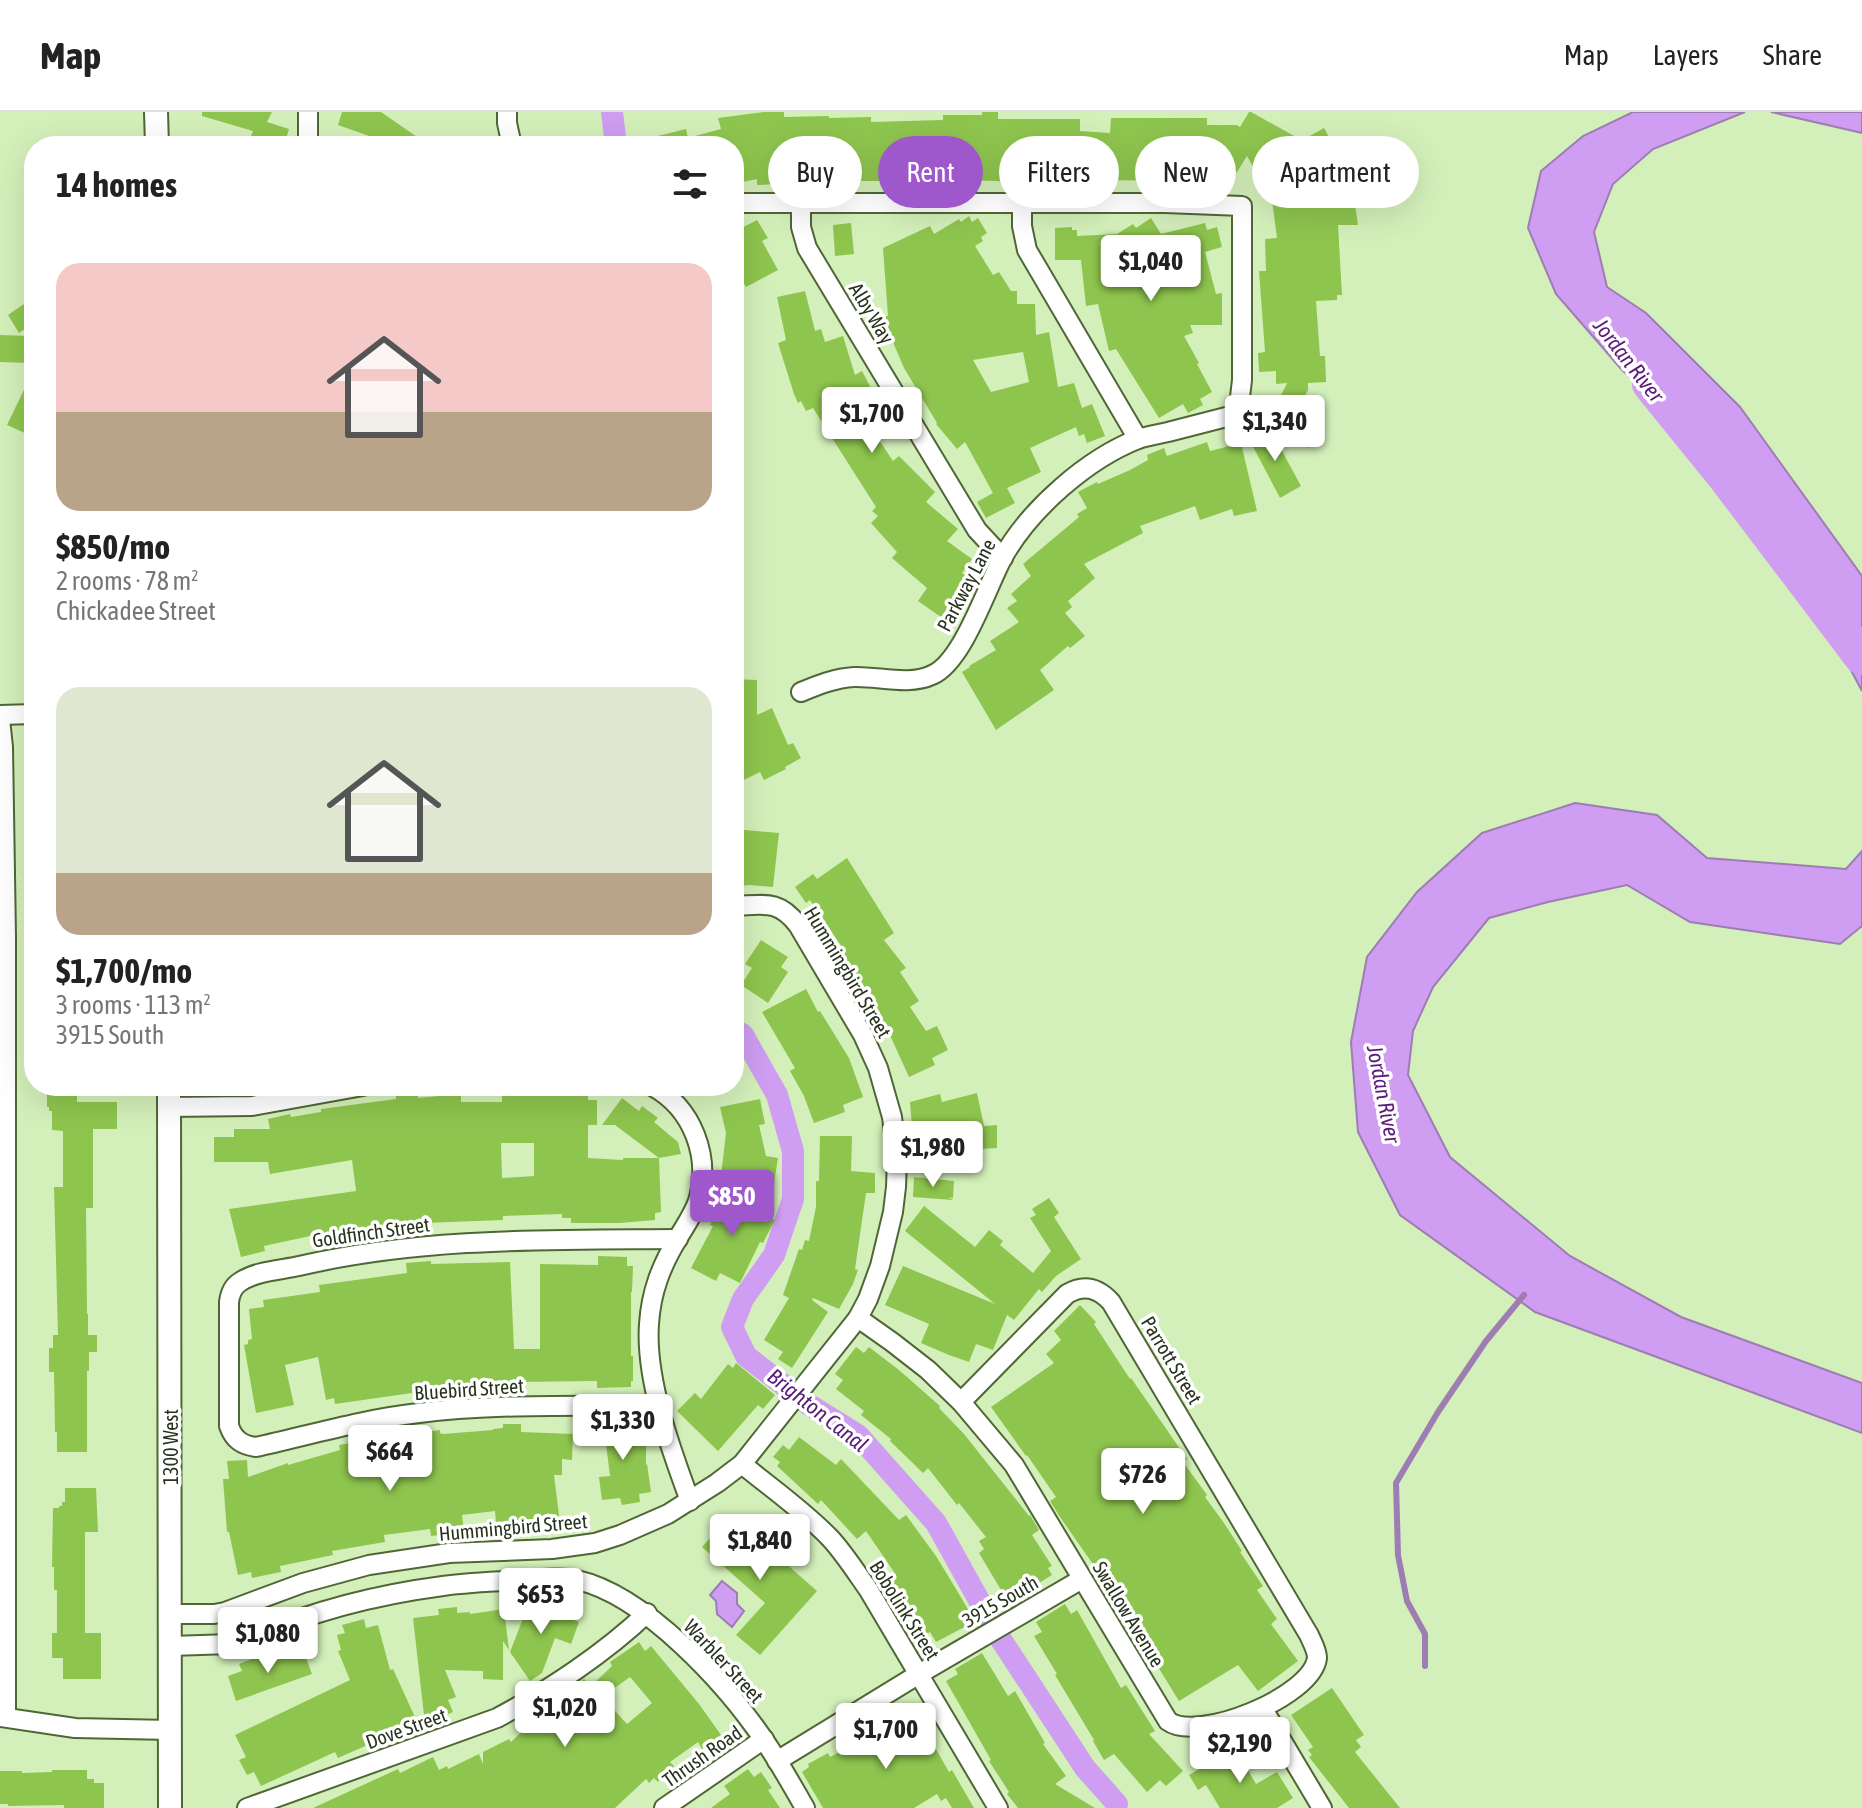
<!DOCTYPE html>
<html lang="en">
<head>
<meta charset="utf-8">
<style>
  :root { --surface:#fff; --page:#f6f6f6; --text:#222; --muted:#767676; --line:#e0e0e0; --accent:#9f58cc }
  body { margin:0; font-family:"Asap Condensed",sans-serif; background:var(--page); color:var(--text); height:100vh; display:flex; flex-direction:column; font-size:30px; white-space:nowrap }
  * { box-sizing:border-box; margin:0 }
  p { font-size:26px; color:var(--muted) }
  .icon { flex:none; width:44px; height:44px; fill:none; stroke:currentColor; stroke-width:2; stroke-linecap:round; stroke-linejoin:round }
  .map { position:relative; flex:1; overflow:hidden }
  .details { position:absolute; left:24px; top:24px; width:720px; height:960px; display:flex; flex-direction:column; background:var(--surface); border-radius:32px; box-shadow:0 8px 32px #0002 }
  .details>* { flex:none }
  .top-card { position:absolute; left:768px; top:24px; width:760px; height:72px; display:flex; gap:16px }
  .price { position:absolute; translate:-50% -68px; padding:0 18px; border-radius:8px; background:#fff; color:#222; font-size:26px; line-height:52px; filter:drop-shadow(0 2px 4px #0008) }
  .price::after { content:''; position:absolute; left:50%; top:48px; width:24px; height:18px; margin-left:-12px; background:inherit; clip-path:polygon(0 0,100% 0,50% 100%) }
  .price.on { background:var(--accent); color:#fff }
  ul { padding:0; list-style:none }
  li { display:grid; align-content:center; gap:16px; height:424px; padding:0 32px }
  li span { display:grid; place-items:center; height:248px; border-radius:24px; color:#555 }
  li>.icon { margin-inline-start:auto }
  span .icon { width:144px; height:144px; fill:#fffc; stroke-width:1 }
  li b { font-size:34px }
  h2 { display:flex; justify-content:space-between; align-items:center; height:96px; padding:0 32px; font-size:34px }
  .tag { padding:0 28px; border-radius:36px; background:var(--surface); box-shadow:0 8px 32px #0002; font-size:28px; line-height:72px }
  .tag.on { background:var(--accent); color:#fff }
  header { display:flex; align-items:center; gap:48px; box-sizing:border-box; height:112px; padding:0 40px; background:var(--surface); border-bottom:2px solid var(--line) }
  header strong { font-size:38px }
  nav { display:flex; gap:44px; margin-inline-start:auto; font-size:28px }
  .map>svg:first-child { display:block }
  .water { fill:#cf9df2; stroke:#9d7db2; stroke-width:2 }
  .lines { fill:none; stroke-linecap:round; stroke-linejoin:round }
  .stream { stroke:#9d7db2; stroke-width:6 }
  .canal { stroke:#cf9df2; stroke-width:22 }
  .river { stroke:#cf9df2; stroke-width:36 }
  .building { fill:#8ec54e; fill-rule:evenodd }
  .minor-casing { stroke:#4f6736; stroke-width:22 }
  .tertiary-casing { stroke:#4f6736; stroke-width:26 }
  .minor { stroke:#fff; stroke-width:18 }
  .tertiary { stroke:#fff; stroke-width:22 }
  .labels { text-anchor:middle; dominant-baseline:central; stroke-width:7; stroke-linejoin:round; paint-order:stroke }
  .street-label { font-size:20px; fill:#28331e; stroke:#fff }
  .water-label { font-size:22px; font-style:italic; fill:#591c7a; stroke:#fff }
</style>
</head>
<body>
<header>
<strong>Map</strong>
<nav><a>Map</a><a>Layers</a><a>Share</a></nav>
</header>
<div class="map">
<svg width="1862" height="1696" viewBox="0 0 1862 1696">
  <rect width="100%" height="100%" fill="#d4f0ba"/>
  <g class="water">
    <polygon points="1633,0 1745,0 1653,37 1613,72 1594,120 1607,175 1646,201 1740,295 1862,464 1862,579 1836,530 1760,404 1681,310 1622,258 1556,182 1528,116 1541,59 1583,24"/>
    <polygon points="1771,0 1862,0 1862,21"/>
    <polygon points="1575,691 1657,703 1707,746 1846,757 1862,739 1862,814 1840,832 1690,810 1627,773 1548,790 1489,806 1433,875 1413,919 1408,963 1450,1045 1570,1144 1681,1205 1862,1271 1862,1321 1535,1200 1400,1103 1358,1020 1351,930 1367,845 1417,780 1482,721"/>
    <polygon points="722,1469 737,1481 737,1492 744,1499 732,1515 717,1502 716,1489 710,1483"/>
  </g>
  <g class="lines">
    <polyline class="stream" points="1425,1554 1425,1522 1407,1489 1398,1443 1396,1371 1438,1300 1486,1229 1524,1183"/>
    <g class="canal">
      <polyline points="612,0 616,34"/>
      <polyline points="734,917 743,923 777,983 793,1039 793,1087 774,1143 743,1187 732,1215 746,1244 808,1292 858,1323 936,1411 1000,1526 1085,1656 1117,1692"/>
    </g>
    <polyline class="river" points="1650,272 1727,367 1862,545"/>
  </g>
  <g class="building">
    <polygon points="202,0 272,0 267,10 289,17 284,34 264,34 265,31 250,27 253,19 202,4"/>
    <polygon points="342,0 381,0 430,34 369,34 375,26 338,13"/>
    <polygon points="764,0 784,0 784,5 829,4 829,6 871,5 871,10 943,8 943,3 982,3 982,0 998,0 998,7 1080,7 1080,19 1110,21 1111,6 1207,6 1207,13 1237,13 1240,15 1249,0 1251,0 1296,25 1299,30 1324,16 1336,38 1336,44 1268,82 1247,44 1232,68 1207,53 1207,69 1081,68 1025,71 1027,70 964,68 964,65 915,65 915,72 883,72 883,69 860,69 757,73 757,67 734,72 734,34 643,34 642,28 686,17 688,26 721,17 718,6"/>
    <polygon points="1352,71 1358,113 1338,113 1342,183 1337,183 1337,188 1316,189 1320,244 1325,244 1326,270 1308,271 1308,278 1294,304 1320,317 1309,336 1267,312 1287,271 1276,272 1276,259 1259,260 1258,241 1265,240 1259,159 1266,159 1265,127 1277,126 1271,81"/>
    <path d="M969,104L972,110L978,106L987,121L981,125L983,129L975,134L993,163L999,160L1011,179H1017V192H1035L1036,223L1049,220L1058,275L1074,271L1082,296L1092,292L1105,324L1087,331L1084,322L1079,324L1076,315L1030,336L1041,360L1007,376L1015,391L986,406L977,390L993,381L965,330L957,337L936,312L937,311L904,256L889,221L882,223L876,205L888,204L883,136L930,114L934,122L959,107L961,110ZM1023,240L1029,270L991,280L973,248Z"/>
    <polygon points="1151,106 1161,122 1205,111 1207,118 1217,115 1222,135 1205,140 1216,182 1222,181 1222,213 1190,213 1193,221 1184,224 1199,251 1197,252 1212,280 1200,287 1203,293 1188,301 1183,292 1159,306 1116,237 1109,239 1098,192 1086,194 1081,148 1055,148 1055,116 1072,115 1072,118 1077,118 1077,124 1117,122 1133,112 1136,116"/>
    <polygon points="757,108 768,126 762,129 778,158 746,175 734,156 734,120"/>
    <polygon points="851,111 854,142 835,144 833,113"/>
    <polygon points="805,179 815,219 821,217 825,230 843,224 855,263 862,259 890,313 875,322 893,349 899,344 935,380 926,390 958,417 947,429 972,447 962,461 968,465 965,470 971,474 961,487 956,484 941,505 918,489 927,476 892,446 897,440 871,411 878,404 872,399 876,395 813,296 806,299 801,289 798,291 794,282 778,231 786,228 777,185"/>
    <polygon points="34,185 34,211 19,221 8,203"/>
    <polygon points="0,223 29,224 28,251 0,250"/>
    <polygon points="34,257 34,309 27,322 7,313"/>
    <polygon points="1269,315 1301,374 1280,386 1249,327"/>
    <polygon points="1207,330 1210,339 1241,331 1257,399 1234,404 1232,397 1200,408 1195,394 1140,414 1143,421 1084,452 1095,466 1068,489 1072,495 1065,501 1085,524 1070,536 1068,534 1040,558 1054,578 996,618 962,560 970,555 969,554 996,538 990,529 1019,510 1007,496 1017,489 1011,482 1031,464 1023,452 1079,405 1077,402 1087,396 1078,380 1097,370 1098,372 1130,358 1148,348 1147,343 1164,336 1167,344"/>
    <polygon points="734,567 757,568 757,603 772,596 788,633 793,631 801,646 785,655 786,657 764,668 760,660 734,673 734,655 741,651 734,635"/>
    <polygon points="734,717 779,721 773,775 749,773 734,775"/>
    <polygon points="847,746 894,821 884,828 906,856 900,860 919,889 910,895 926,919 937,914 948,938 932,946 935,953 909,965 889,921 885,923 852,878 855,875 834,845 844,838 810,788 806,791 795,775 813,762 817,767"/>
    <polygon points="761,828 788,845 781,855 788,860 768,891 741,873 752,856 745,852"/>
    <polygon points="806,877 818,900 820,899 849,946 863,985 843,993 845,1000 814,1011 804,984 790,959 795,956 762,900"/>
    <polygon points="47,974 77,974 77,990 117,990 117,1017 93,1017 93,1096 86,1096 87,1202 88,1202 88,1223 97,1223 97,1240 89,1240 89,1259 87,1259 87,1340 57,1340 57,1320 55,1320 54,1260 49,1260 49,1236 53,1236 53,1223 58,1223 54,1075 63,1075 63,1019 52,1018 52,999 49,999 49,995 47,995"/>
    <path d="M418,981V986L461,982V990H502V984L588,982V988H597V1013H588V1046L623,1048V1046H659L615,1013H602L622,986L639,999L642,994L658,1006L654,1010L678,1030L681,1042L659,1046L661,1100L655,1101V1108L620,1111H571V1106H562V1102L503,1104V1108L424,1111V1119L361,1124L360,1117L324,1121L264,1134L265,1139L241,1145L229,1097L356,1079L352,1048L270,1062L268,1050H214V1025H234V1017H270L268,1007L290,1002L291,1005L321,1000V997L396,987V983ZM501,1031H534V1064L502,1066Z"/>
    <polygon points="977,981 984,1014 997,1013 997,1036 914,1041 910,990 940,982 942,990"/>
    <polygon points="760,987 765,1012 759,1013 766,1044 778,1046 774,1071 721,1064 726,1021 720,995"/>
    <polygon points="820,1024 852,1024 851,1059 875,1061 875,1081 866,1081 855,1157 858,1158 853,1172 839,1197 813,1186 812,1188 828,1200 792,1256 778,1247 783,1240 764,1228 789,1186 783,1183 799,1137 802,1138 805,1128 809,1129 816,1095 816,1069 819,1069"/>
    <polygon points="914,1065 954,1069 953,1086 949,1085 953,1088 913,1085"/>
    <polygon points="719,1078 775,1108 763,1131 760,1130 740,1171 720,1161 716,1169 691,1156 713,1114 710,1113 714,1105 707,1101"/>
    <polygon points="1049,1086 1059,1101 1054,1105 1081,1147 1056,1164 1042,1180 1039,1177 1014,1208 1007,1203 993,1238 976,1232 969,1250 949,1243 921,1231 929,1212 885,1193 903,1154 995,1192 905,1119 924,1094 975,1135 989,1118 1003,1129 1000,1133 1033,1161 1051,1139 1030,1106 1036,1103 1032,1097"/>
    <polygon points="598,1144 627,1145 627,1154 633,1154 632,1180 631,1180 631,1244 633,1244 633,1269 631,1269 631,1275 597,1276 597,1269 515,1270 515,1273 505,1273 505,1277 475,1277 466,1279 466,1280 412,1283 412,1281 335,1292 334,1286 326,1288 318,1245 285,1253 294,1293 256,1301 244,1233 248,1232 248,1228 252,1227 249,1197 264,1195 263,1188 320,1180 319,1173 407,1161 406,1151 431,1149 431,1152 510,1150 514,1237 540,1237 540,1152 598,1153"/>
    <polygon points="1080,1193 1096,1210 1094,1212 1130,1267 1131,1266 1187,1347 1183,1350 1207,1383 1205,1385 1224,1411 1242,1439 1240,1440 1263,1474 1257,1478 1277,1507 1271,1512 1298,1549 1258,1579 1238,1553 1179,1589 1158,1555 1129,1515 1134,1511 1060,1405 1050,1389 1056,1385 1027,1343 1026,1344 991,1295 1054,1251 1046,1242 1061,1228 1054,1219"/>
    <polygon points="856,1235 864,1241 869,1235 899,1258 940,1294 939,1296 964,1322 1029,1404 1030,1403 1039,1418 1032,1423 1052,1454 1048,1456 1052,1463 1031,1476 1027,1469 1004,1483 979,1441 984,1437 979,1429 986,1425 959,1391 957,1393 928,1356 923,1361 890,1329 891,1327 861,1303 864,1299 836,1277 843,1268 835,1262"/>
    <polygon points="736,1251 775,1283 763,1297 758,1293 718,1339 677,1299 695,1281 701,1287 728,1252 733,1256"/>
    <polygon points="595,1308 622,1308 622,1316 632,1316 632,1319 646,1319 646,1353 647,1352 651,1380 639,1382 640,1390 622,1393 620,1386 602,1388 599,1365 610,1364 606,1332 595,1332"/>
    <polygon points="503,1312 521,1312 521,1320 573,1322 572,1348 562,1347 562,1363 554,1363 560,1411 529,1414 528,1407 496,1410 495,1399 462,1403 464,1420 431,1424 430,1417 384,1423 385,1430 332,1439 333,1443 280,1454 281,1460 252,1466 251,1460 238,1463 229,1420 227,1420 223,1367 229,1367 227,1349 247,1348 248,1365 288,1351 288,1353 340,1338 339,1333 394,1323 394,1325 440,1318 440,1321 443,1322 493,1318 493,1317 503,1316"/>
    <polygon points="799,1325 836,1353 841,1347 899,1408 906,1403 936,1444 962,1487 969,1499 967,1500 972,1511 936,1530 930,1520 923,1524 904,1489 902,1490 887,1465 894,1460 866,1419 857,1427 821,1388 818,1392 777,1354 780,1350 773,1345 783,1333 789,1338"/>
    <polygon points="65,1376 96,1376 98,1420 85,1420 85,1521 101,1521 101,1567 63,1567 63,1546 52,1546 52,1521 57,1521 57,1478 54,1478 54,1455 52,1455 53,1396 59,1396 59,1394 62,1394 62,1390 65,1390"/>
    <polygon points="731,1403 817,1479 760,1543 736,1523 765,1491 702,1435"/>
    <polygon points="543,1486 567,1495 564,1504 579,1510 571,1532 555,1526 542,1561 530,1569 510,1540 529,1491 536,1493 537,1491 541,1492"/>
    <polygon points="1065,1492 1071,1502 1077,1498 1121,1576 1126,1573 1155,1619 1149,1622 1183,1659 1166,1674 1160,1668 1147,1680 1114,1642 1104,1648 1093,1629 1094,1628 1055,1563 1057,1562 1034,1524 1042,1520 1036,1510"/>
    <polygon points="457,1495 457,1501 470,1500 470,1502 504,1497 509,1538 503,1529 503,1568 483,1567 483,1559 445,1558 456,1585 448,1588 453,1600 425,1612 413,1506 439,1503 438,1497"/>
    <polygon points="364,1507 366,1516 378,1513 390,1558 393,1557 419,1614 374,1633 372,1631 338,1646 335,1640 261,1674 254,1660 247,1663 239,1648 246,1645 235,1623 350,1568 338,1539 341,1538 337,1523 345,1521 342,1513"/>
    <path d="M639,1530L645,1539L651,1534L699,1592L721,1623L702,1637L698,1630L670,1650L674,1654L658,1670L654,1666L649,1671L646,1667L615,1696H313L398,1657L400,1661L433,1645L439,1658L447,1654L448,1657L479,1642L483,1652V1640L509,1627L511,1630L546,1596L542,1607L584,1567L591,1574L612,1554L610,1550ZM630,1565L652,1591L627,1612L602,1585Z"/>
    <polygon points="303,1538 312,1562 236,1589 228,1564 242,1559 239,1552 260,1544 262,1552 274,1548 275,1549"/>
    <polygon points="982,1541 1008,1584 1015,1579 1045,1631 1043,1632 1066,1664 1055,1672 1095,1696 1018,1696 1007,1682 1009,1680 989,1649 991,1648 946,1569 958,1562 955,1557"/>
    <polygon points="1332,1576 1364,1623 1356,1628 1361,1635 1355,1640 1400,1696 1349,1696 1309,1645 1312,1643 1308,1638 1313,1635 1291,1603"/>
    <polygon points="912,1595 949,1660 952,1658 974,1696 952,1696 946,1686 941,1689 937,1682 914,1696 823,1696 802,1660 809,1655 808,1652 828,1641 830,1645 853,1633 882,1617 890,1610 889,1608"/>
    <polygon points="1235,1636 1256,1672 1277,1660 1293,1686 1277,1696 1220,1696 1206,1673 1198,1678 1189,1663"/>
    <polygon points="748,1657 754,1665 761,1660 772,1676 768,1678 780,1696 711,1696 730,1682 724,1674"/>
    <polygon points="52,1658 87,1658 87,1667 94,1667 94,1671 104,1671 104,1696 64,1696 64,1693 8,1694 8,1692 0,1692 0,1659 22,1659 22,1661 52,1660"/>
  </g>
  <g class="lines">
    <g class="minor-casing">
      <g id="minor">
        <polyline points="507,0 507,11 512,34"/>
        <polyline points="308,34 308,0"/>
        <path d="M734,91H1165L1242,94V268L1238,302C1215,308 1191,314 1168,320C1158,322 1148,324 1138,327C1087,347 1030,397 1003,445C987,474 963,550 932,563C909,574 878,564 854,565C835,566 818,573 801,580"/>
        <polyline points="1022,91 1022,114 1027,138 1138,327"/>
        <polyline points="801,92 801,115 807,136 977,418 1003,446"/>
        <polyline points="0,603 34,602"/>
        <polyline points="0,607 3,635 6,824 6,1605"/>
        <path d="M652,974C693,996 711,1045 698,1089C693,1103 685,1114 678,1126C661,1154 651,1180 649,1212C645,1267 671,1338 690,1389"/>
        <polyline points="169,995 252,994 363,974"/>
        <path d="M858,1206L892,1230L928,1258L961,1290L1014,1353L1168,1609C1197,1631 1312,1585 1317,1546C1317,1538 1312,1530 1309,1523L1111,1190C1098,1176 1084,1172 1067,1182L961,1290"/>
        <path d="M659,1293C579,1295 498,1291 419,1301C364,1307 310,1323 256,1335C242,1333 234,1328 229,1314V1190C230,1182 232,1175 240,1170C256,1159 281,1158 299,1154C423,1125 551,1128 678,1127"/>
        <path d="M742,1352C771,1376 803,1398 830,1426C844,1441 856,1460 868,1477L998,1696"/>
        <path d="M170,1502H214L225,1500L303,1471L369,1453L449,1441L552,1437L595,1431L620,1423L668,1402L717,1371L742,1352L858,1206L868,1187L880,1154L893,1100L896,1075L897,1047L892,1005L878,956L863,923L798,813C778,787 764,793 734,794"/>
        <path d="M171,1534L231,1532L244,1529C308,1500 374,1483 443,1474C472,1470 500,1469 529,1468C544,1467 562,1465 577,1468C645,1483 726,1572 764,1628C779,1650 792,1673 805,1696"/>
        <polyline points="1263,1597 1322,1696"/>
        <polyline points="0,1605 75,1616 171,1618"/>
        <polyline points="777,1649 919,1562 1082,1467"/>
        <path d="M247,1696L497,1606C548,1579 605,1541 647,1501"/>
        <polyline points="664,1696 764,1627"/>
      </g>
    </g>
    <g class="tertiary-casing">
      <g id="tertiary">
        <polyline points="156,0 157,34"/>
        <polyline points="169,974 170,1696"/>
      </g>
    </g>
    <use href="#minor" class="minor"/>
    <use href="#tertiary" class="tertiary"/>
  </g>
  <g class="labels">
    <g class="street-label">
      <text transform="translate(872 201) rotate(59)">Alby Way</text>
      <text transform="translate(966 473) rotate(-62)">Parkway Lane</text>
      <text transform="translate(848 860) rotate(59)">Hummingbird Street</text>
      <text transform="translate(371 1120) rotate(-8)">Goldfinch Street</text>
      <text transform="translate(1172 1248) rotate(59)">Parrott Street</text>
      <text transform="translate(469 1277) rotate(-4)">Bluebird Street</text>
      <text transform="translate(170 1335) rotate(-90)">1300 West</text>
      <text transform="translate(513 1415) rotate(-5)">Hummingbird Street</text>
      <text transform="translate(1000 1489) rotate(-30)">3915 South</text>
      <text transform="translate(905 1498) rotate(58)">Bobolink Street</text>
      <text transform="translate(1129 1502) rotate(59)">Swallow Avenue</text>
      <text transform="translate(724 1549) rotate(47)">Warbler Street</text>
      <text transform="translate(406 1616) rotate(-20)">Dove Street</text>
      <text transform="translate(702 1644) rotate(-35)">Thrush Road</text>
    </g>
    <g class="water-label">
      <text transform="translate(1629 248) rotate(52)">Jordan River</text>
      <text transform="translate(1384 982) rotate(79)">Jordan River</text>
      <text transform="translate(818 1298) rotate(38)">Brighton Canal</text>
    </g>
  </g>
</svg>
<b class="price" style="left:1151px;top:191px">$1,040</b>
<b class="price" style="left:872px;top:343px">$1,700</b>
<b class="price" style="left:1275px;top:351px">$1,340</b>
<b class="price" style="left:933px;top:1077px">$1,980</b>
<b class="price on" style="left:732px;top:1126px">$850</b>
<b class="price" style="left:623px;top:1350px">$1,330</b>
<b class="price" style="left:390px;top:1381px">$664</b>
<b class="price" style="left:1143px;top:1404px">$726</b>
<b class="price" style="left:760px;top:1470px">$1,840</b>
<b class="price" style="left:541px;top:1524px">$653</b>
<b class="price" style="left:268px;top:1563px">$1,080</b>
<b class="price" style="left:565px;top:1637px">$1,020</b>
<b class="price" style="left:886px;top:1659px">$1,700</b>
<b class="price" style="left:1240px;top:1673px">$2,190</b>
<div class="top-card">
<a class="tag">Buy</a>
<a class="tag on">Rent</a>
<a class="tag">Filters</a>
<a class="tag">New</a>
<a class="tag">Apartment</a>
</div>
<section class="details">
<h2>14 homes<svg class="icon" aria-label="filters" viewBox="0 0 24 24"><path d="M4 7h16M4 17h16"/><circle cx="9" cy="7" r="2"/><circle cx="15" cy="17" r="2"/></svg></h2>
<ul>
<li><span style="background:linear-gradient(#f6c9c9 60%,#b9a48a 0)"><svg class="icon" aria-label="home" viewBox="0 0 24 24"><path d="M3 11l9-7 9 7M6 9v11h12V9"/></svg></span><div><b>$850/mo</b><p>2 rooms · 78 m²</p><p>Chickadee Street</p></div></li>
<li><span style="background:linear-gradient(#dfe7d0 75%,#b9a48a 0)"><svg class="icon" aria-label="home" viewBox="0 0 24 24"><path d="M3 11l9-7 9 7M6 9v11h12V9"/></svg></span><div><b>$1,700/mo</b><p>3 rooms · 113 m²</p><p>3915 South</p></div></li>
</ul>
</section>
</div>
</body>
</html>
